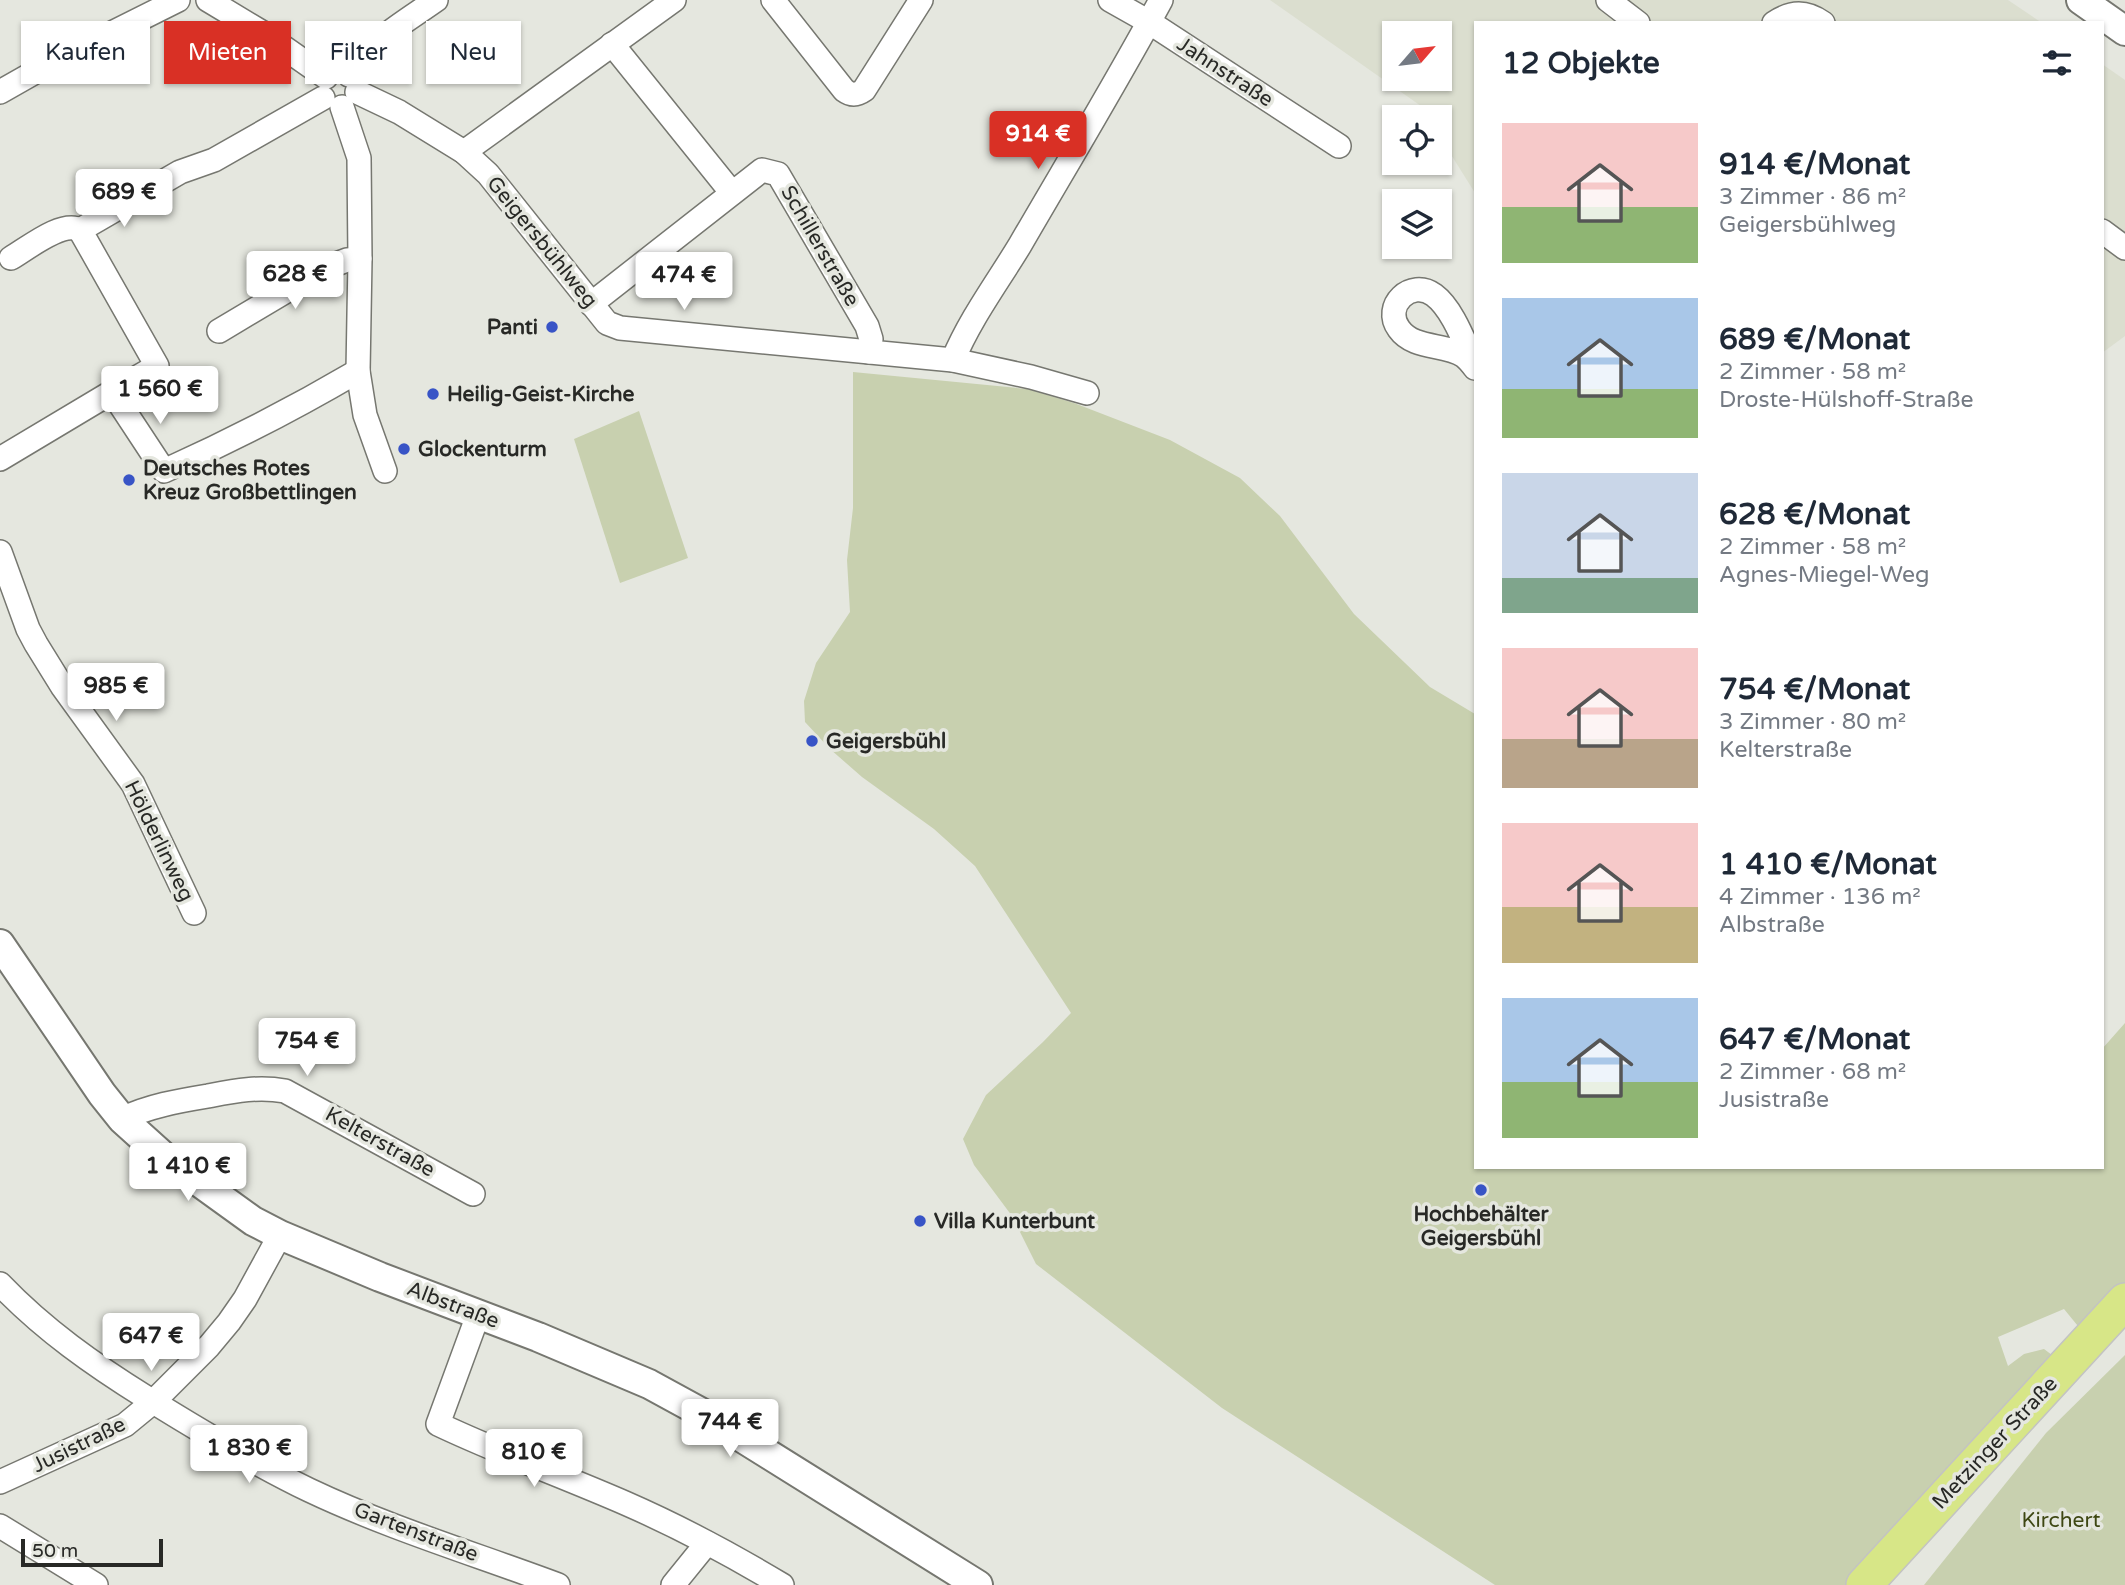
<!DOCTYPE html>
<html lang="de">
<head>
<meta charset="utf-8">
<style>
  :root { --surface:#fff; --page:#f6f6f7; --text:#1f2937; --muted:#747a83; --accent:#d93025 }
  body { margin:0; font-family:"Varela Round",sans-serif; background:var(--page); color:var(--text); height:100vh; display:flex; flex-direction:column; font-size:26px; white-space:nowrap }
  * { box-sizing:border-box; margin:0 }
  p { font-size:23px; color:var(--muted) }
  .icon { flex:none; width:38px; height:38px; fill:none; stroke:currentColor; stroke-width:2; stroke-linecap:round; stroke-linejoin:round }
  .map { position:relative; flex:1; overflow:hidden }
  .panel { position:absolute; left:1474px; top:21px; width:630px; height:1148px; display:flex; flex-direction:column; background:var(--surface); border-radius:0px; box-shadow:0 2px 5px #0004 }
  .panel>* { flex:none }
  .hud { position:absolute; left:21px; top:21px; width:665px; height:63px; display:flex; gap:14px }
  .needle { width:46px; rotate:62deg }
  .tools { position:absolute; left:1382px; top:21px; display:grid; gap:14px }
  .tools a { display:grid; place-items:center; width:70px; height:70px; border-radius:0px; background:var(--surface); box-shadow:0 2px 5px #0004; font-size:35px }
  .scale { position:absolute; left:21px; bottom:18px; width:142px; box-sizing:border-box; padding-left:7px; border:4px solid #282926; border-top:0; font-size:19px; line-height:24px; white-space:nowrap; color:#282926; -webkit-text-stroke:5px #e5e7df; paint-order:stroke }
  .price { position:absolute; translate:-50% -60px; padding:0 16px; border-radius:7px; background:#fff; color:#222; font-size:23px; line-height:46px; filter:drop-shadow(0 2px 4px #0008) }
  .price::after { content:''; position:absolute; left:50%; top:42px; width:21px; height:16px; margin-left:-10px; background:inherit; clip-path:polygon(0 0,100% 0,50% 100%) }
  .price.current { background:var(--accent); color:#fff }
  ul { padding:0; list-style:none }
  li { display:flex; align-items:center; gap:21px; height:175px; padding:0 28px }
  li span { display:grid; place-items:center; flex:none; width:196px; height:140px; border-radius:0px; color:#555 }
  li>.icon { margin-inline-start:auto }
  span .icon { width:84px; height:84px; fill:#fffc; stroke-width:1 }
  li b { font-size:30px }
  h2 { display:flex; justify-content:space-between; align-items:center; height:84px; padding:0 28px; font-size:30px }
  .chip { padding:0 24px; border-radius:0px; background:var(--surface); box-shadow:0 2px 5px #0004; font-size:24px; line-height:63px }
  .chip.current { background:var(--accent); color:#fff }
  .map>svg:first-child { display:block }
  .built { fill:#dbdecf; fill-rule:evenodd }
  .green { fill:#c8d0af }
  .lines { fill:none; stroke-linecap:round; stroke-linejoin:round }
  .minor-casing { stroke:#767770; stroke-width:26 }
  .tertiary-casing { stroke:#767770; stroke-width:32 }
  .primary-casing { stroke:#c3c3c2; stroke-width:38 }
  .minor { stroke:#fff; stroke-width:23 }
  .tertiary { stroke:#fff; stroke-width:28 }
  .primary { stroke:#d7e687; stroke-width:35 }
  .poi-dot { fill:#3854c6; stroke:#e5e7df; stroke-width:2.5 }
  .labels { text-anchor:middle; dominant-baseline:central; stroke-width:7; stroke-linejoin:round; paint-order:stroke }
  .street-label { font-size:21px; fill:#282926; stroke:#e5e7df }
  .poi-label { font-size:21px; font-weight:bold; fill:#282926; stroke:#e5e7df; text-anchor:start }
  .park-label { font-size:21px; fill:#3e4713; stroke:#e5e7df }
</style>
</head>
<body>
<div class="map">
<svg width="2125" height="1585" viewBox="0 0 2125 1585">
  <rect width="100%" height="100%" fill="#e5e7df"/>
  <g class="built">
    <path d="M1270,0H2008L2042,23H1475V193L1440,137V117H1428L1421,106ZM1395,33H1440V79H1395Z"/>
    <polygon points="2102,64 2125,80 2125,336 2102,353"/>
  </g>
  <g class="green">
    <polygon points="853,372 1027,389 1074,403 1170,440 1240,478 1280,516 1354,614 1430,687 1475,714 1475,1167 2102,1167 2102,1049 2125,1023 2125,1286 2082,1331 2064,1309 1998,1337 2008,1366 2024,1354 2044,1349 2052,1355 1852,1585 1495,1585 1222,1408 1036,1264 1012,1216 974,1165 963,1139 986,1095 1043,1042 1071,1013 975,866 934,829 862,777 830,749 805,722 804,701 816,663 850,612 847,560 853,508"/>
    <polygon points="639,411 688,558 620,583 574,439"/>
    <polygon points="2125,1355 2125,1585 1924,1585 2046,1433"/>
  </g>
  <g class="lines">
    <g class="minor-casing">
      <g id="minor">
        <polyline points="208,0 263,33 326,77"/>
        <path d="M773,0L844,90C852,96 857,95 864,90L921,0"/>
        <polyline points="1110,0 1149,22 1339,146"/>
        <polyline points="1608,0 1638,23"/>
        <path d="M1774,23C1792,11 1806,11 1823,23"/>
        <polyline points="612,44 732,193"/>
        <path d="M349,75C364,45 408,20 436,0"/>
        <polyline points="0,92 44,67 178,0"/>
        <polyline points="357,92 399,112 464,152 488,174 607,323 620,328 953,360 1031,377 1087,393"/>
        <polyline points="342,107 359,158 360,259 358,371 365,415 385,471"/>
        <polyline points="464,152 674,0"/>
        <polyline points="2102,231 2125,248"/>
        <path d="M11,258C27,249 62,220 80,230"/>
        <polyline points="591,304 762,170 778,174 867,326 871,339 869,352"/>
        <polyline points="219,331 323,269 347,260 360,259"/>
        <path d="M953,360C970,319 997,283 1020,245C1067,164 1116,83 1161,0"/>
        <path d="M1475,365C1465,344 1453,309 1434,295C1411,278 1382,306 1399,329C1414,350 1445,343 1464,356C1468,359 1472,364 1475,368"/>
        <polyline points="112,392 157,366 80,230 180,172 214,160 323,98"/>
        <path d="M0,459L112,392L164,471C231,441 295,408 358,371"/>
        <polyline points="0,552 28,629 36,644 62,686 133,784 194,913"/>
        <path d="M122,1119C149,1106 178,1101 208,1096C234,1091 258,1086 285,1091L473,1194"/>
        <path d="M0,1284C44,1330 94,1365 147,1398C200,1431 253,1463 309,1490C389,1528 475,1554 558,1585"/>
        <path d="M478,1315L438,1424C499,1453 563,1476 625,1503C680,1527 732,1555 782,1585"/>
        <polyline points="0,1482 125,1425 153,1402 209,1346 229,1322 245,1299 280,1235"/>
        <polyline points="0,1526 96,1585"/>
        <polyline points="673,1585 707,1543"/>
      </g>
    </g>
    <g class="tertiary-casing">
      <g id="tertiary">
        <polyline points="2081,0 2125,31"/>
        <polyline points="0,944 102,1094 122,1119 163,1156 253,1221 280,1235 380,1277 538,1337 649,1384 704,1414 978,1585"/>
      </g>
    </g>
    <g class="primary-casing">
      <polyline id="primary" points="1864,1585 2125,1301"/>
    </g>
    <use href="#minor" class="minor"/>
    <use href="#tertiary" class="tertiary"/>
    <use href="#primary" class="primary"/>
  </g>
  <g class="poi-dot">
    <circle cx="552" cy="327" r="7"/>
    <circle cx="433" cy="394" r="7"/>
    <circle cx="404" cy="449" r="7"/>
    <circle cx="129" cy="480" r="7"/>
    <circle cx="812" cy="741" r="7"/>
    <circle cx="1481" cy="1190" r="7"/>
    <circle cx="920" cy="1221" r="7"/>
  </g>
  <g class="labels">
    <g class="street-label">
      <text transform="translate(1225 72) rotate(33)">Jahnstraße</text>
      <text transform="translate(542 242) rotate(51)">Geigersbühlweg</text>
      <text transform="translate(820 246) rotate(60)">Schillerstraße</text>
      <text transform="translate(159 841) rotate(64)">Hölderlinweg</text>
      <text transform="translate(380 1142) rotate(29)">Kelterstraße</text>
      <text transform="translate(453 1305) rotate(21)">Albstraße</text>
      <text transform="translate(1995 1443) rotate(-47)">Metzinger Straße</text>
      <text transform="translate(79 1445) rotate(-26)">Jusistraße</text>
      <text transform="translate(416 1532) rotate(21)">Gartenstraße</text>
    </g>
    <g class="poi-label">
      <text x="538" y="327" text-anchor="end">Panti</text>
      <text x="447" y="394">Heilig-Geist-Kirche</text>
      <text x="418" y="449">Glockenturm</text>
      <text x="143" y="468">Deutsches Rotes<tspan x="143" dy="24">Kreuz Großbettlingen</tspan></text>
      <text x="826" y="741">Geigersbühl</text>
      <text x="1481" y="1214" text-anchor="middle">Hochbehälter<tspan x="1481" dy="24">Geigersbühl</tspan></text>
      <text x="934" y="1221">Villa Kunterbunt</text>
    </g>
    <g class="park-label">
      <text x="2061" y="1520">Kirchert</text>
    </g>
  </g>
</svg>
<div class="tools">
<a><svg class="needle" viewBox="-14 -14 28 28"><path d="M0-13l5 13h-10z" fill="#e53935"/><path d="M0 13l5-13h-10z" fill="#747a83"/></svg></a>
<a><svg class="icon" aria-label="locate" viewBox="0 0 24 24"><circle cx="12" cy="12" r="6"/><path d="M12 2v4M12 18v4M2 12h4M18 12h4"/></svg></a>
<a><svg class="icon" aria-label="layers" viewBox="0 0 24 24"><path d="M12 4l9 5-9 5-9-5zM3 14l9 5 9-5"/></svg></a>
</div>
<div class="scale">50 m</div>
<b class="price current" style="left:1038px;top:171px">914 €</b>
<b class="price" style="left:124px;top:229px">689 €</b>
<b class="price" style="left:295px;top:311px">628 €</b>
<b class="price" style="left:684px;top:312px">474 €</b>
<b class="price" style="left:160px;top:426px">1 560 €</b>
<b class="price" style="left:116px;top:723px">985 €</b>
<b class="price" style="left:307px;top:1078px">754 €</b>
<b class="price" style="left:188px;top:1203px">1 410 €</b>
<b class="price" style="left:151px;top:1373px">647 €</b>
<b class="price" style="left:730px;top:1459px">744 €</b>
<b class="price" style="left:249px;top:1485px">1 830 €</b>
<b class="price" style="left:534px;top:1489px">810 €</b>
<div class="hud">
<a class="chip">Kaufen</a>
<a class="chip current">Mieten</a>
<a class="chip">Filter</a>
<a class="chip">Neu</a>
</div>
<section class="panel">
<h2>12 Objekte<svg class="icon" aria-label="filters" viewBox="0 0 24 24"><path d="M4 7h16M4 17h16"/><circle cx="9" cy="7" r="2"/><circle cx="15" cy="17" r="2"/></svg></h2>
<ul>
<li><span style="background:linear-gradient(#f6c9c9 60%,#8fb573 0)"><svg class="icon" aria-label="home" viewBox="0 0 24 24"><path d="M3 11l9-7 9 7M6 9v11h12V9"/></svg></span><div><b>914 €/Monat</b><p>3 Zimmer · 86 m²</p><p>Geigersbühlweg</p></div></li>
<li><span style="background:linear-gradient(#a9c7e8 65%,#8fb573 0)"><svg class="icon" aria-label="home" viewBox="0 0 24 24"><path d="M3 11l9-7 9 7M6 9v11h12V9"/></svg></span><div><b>689 €/Monat</b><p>2 Zimmer · 58 m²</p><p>Droste-Hülshoff-Straße</p></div></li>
<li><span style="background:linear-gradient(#c9d6e8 75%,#7fa58c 0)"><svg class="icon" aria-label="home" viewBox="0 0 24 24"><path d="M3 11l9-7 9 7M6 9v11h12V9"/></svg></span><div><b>628 €/Monat</b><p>2 Zimmer · 58 m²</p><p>Agnes-Miegel-Weg</p></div></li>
<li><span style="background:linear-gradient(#f6c9c9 65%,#b9a48a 0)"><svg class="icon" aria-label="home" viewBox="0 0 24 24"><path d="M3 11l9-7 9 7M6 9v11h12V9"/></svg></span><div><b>754 €/Monat</b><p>3 Zimmer · 80 m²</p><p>Kelterstraße</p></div></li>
<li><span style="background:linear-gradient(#f6c9c9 60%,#c2b280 0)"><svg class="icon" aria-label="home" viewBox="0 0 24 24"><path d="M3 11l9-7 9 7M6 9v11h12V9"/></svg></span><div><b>1 410 €/Monat</b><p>4 Zimmer · 136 m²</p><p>Albstraße</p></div></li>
<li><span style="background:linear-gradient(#a9c7e8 60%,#8fb573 0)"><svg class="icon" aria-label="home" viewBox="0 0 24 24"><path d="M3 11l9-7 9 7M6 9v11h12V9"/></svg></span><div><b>647 €/Monat</b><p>2 Zimmer · 68 m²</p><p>Jusistraße</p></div></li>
</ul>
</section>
</div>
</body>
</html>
